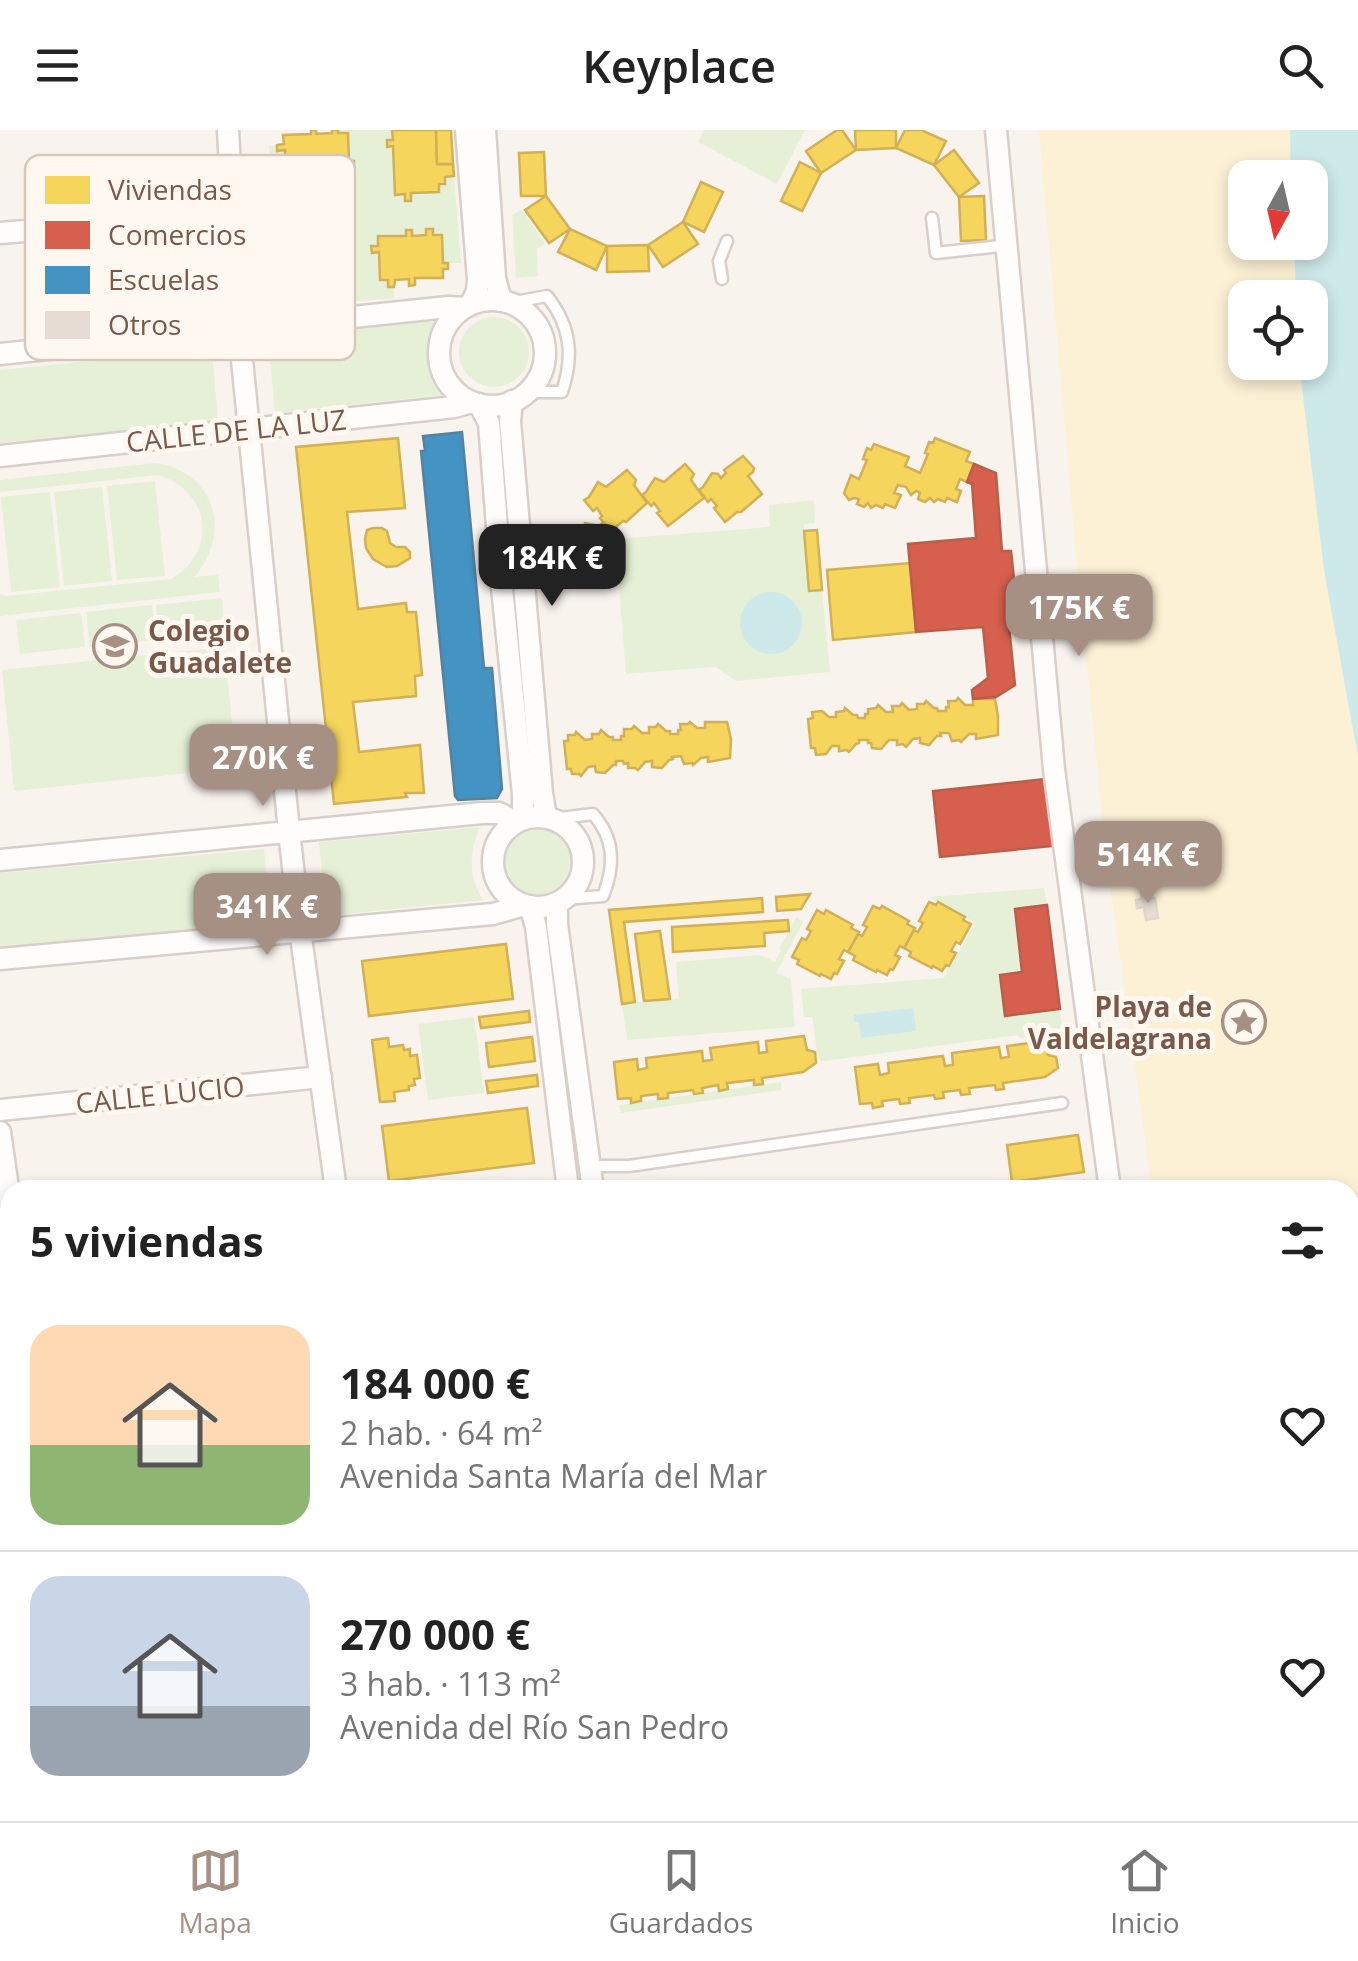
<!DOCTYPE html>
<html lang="es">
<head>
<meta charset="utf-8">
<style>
  :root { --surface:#fff; --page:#f2f2f2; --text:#222; --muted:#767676; --line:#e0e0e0; --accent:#a68f83 }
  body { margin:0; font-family:"Open Sans",sans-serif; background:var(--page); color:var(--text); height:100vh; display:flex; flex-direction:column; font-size:38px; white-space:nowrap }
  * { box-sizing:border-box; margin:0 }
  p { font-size:32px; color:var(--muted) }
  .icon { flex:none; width:55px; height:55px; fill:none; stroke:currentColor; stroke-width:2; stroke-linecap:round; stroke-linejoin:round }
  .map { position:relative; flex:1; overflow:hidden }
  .side { position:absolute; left:0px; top:1050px; width:1360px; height:642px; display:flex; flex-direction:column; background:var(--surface); border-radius:30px 30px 0 0; box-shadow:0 5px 15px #0003 }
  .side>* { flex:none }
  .needle { width:65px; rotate:188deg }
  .buttons { position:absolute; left:1228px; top:30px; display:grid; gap:20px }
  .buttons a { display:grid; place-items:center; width:100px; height:100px; border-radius:20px; background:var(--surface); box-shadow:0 5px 15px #0003; font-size:50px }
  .price { position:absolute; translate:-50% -85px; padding:0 22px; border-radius:20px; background:var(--accent); color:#fff; font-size:32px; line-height:65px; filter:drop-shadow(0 2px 5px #0008) }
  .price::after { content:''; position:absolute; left:50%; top:60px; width:30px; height:22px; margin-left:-15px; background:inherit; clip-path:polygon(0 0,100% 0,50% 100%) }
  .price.on { background:#222; color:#fff }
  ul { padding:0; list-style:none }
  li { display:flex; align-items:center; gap:30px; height:250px; padding:0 30px }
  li+li { border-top:2px solid var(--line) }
  li span { display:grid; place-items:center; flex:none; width:280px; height:200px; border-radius:30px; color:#555 }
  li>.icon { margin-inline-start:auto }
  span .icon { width:120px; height:120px; fill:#fffc; stroke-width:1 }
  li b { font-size:42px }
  h2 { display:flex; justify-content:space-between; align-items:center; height:120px; padding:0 30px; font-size:42px }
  header { display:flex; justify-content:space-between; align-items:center; height:130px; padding:0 30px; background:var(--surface); font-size:45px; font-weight:600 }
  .menu { display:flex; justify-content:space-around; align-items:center; height:140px; border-top:2px solid var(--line); background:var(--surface); font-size:28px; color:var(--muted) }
  .menu a { display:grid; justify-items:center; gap:5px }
  .menu .on { color:var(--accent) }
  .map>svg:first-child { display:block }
  .green { fill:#e6f0d7 }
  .sand { fill:#fcf0d5 }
  .water { fill:#cee9ea }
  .homes { fill:#f6d55c; stroke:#d1b057; stroke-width:2.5 }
  .shops { fill:#d6604d; stroke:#ba5e4c; stroke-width:2.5 }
  .schools { fill:#4393c3; stroke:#54829f; stroke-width:2.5 }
  .building { fill:#e6dcd4; stroke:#e2d6cf; stroke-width:2.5 }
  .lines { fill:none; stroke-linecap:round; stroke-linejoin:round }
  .service-casing { stroke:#d8cfca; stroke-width:15 }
  .minor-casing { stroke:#d8cfca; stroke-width:25 }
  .service { stroke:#fefdfc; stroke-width:10 }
  .minor { stroke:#fefdfc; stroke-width:20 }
  .labels { text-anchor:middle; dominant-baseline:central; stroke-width:10; stroke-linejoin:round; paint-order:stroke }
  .street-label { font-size:28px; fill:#7a594a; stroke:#fff8f0 }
  .poi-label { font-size:28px; font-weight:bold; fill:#7a594a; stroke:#fff8f0; text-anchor:start }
  .key { fill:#fff8f0; stroke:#d7c8be; stroke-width:2.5 }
  .key-label { font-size:28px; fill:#7a594a }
</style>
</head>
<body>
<header><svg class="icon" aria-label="menu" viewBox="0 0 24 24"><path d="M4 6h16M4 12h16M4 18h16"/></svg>Keyplace<svg class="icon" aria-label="search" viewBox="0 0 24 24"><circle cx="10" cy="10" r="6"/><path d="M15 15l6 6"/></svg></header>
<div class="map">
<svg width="1358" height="1691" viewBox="0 0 1358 1691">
  <rect width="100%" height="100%" fill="#f9f3ed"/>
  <g class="green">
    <polygon points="338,0 397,0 392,1 393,10 387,11 387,16 393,16 395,64 405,64 405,70 411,70 411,63 439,62 439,54 445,53 445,47 454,46 461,133 443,133 442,105 433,105 432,99 426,100 426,105 412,106 412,100 407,100 406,106 378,106 378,116 372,116 372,122 379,122 380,150 388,150 394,157 394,168 306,176 306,153 333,152 334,144 340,144 333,137 332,123 339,117 331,117 330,90 322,89 321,84 316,85 316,89 282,100 282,104 274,105 269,16 277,15 278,20 285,20 285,48 294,48 294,55 301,48 315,47 315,53 320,53 321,46 348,46 349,37 354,36 349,31 348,3 338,3"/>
    <polygon points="704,0 805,0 777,54 698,12"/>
    <polygon points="520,80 523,81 545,114 537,119 538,146 516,148 512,85"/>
    <circle cx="494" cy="222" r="35"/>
    <path d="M436,191C426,218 425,241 443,265L275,283L268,208Z"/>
    <polygon points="212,219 218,291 0,313 0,240"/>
    <path d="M155,333C215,341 233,403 194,447L218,445L220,462L0,486V464L7,466L171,449C219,422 210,360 158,345L0,362V350Z"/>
    <polygon points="155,351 165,446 117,450 107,356"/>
    <polygon points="102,357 112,451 64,456 54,362"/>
    <polygon points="50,362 60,457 11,462 1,367"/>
    <polygon points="814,370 815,393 804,394 809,460 822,460 830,542 736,551 715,537 626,544 615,409 770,397 769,375"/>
    <polygon points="222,468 225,503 160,510 156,475"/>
    <polygon points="152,475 156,510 90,517 86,482"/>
    <polygon points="81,483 85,517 20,524 16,490"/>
    <polygon points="224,517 237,638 14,661 2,540"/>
    <circle cx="538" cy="731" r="36"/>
    <path d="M480,697C469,722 468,745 483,770L326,786L319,712Z"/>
    <polygon points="264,719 270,792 0,817 0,743"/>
    <polygon points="1044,758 1047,775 1015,780 1022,842 1000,845 1005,885 1060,879 1063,902 1020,908 1018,905 824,931 818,929 812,887 804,887 801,859 944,848 975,793 929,767"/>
    <polygon points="796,787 803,792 776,843 791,849 795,897 627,910 622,874 679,868 676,832 761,825 775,832 781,820 779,819"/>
    <polygon points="474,887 484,963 428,970 418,894"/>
    <polygon points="781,952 782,960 621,983 619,975"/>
  </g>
  <polygon class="sand" points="1039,0 1296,0 1296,47 1245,48 1245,112 1297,113 1297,167 1245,168 1245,232 1300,233 1358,612 1358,1691 1246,1691 1244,1683 1350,1682 1350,1060 1152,1060 1106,724 1077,435"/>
  <g class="water">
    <polygon points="1290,0 1358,0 1358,627 1324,440 1299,233 1310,232 1310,168 1296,167 1294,113 1310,112 1310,48 1291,47"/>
    <circle cx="771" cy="493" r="31"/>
    <polygon points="913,878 916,901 861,908 859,892 854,892 854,885"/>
  </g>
  <g class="homes">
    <polygon points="311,0 316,0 316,4 332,3 332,0 338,0 338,3 348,3 349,31 354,31 354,37 349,37 349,46 321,46 321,53 315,54 315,47 301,48 301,55 294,55 294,48 285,48 285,20 277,21 277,15 284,14 283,5 311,4"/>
    <polygon points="392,0 436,0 437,34 453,34 454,46 445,47 445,54 439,54 439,62 411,63 411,71 405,71 405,64 395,65 393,16 387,17 387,10 393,10"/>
    <polygon points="436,0 451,0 453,34 437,34"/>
    <polygon points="837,0 842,0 856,20 821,43 806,21"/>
    <polygon points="855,0 896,0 896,18 856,20"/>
    <polygon points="905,0 921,0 946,11 934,35 896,18"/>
    <polygon points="954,20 979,53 959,67 934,35"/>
    <polygon points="544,22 546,66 521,66 519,23"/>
    <polygon points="800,32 821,43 802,81 781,71"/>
    <polygon points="701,52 723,62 704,102 683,92"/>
    <polygon points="546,66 570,99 549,113 525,80"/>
    <polygon points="984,66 986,110 961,111 959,67"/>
    <polygon points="683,92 698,114 663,137 648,115"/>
    <polygon points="426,99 433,99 433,105 442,105 443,133 448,133 448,139 443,139 443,148 415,148 415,155 409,156 409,149 395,150 394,157 388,157 388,150 380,150 379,122 372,123 371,116 378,116 378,106 406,106 406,100 412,100 412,106 426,105"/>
    <polygon points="570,99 607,116 596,140 558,122"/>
    <polygon points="648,115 649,141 607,142 607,116"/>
    <polygon points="398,308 405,378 347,382 358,479 406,473 407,482 416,482 422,545 415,546 416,566 353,572 359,622 420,615 424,663 405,663 407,667 334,674 296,317"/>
    <polygon points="935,308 970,322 966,331 974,334 967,352 960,349 956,359 961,361 957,372 947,368 945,372 938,369 934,372 930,368 925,372 918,369 920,363 916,361 911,365 906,357 898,355 894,363 901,365 895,378 885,374 883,378 876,375 871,378 868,373 864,377 857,374 859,369 854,368 849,370 844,363 851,345 859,349 867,330 863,329 867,318 871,320 874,314 909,327 905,336 920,343 928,324 925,323 929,312 933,313"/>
    <polygon points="743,326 754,338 753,342 748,346 762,364 741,382 737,382 725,392 714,378 717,376 711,369 708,372 699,360 703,357 712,343 718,344 721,348 726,343 724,340"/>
    <polygon points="685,334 694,344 691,350 704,368 668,396 657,383 660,381 654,373 651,376 642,365 646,362 655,348 664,352"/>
    <polygon points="627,340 636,350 634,355 647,373 626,392 623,391 611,401 600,388 602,386 597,378 593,381 584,370 589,367 598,352 606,357"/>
    <polygon points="603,392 611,401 607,405 611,405 613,409 614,418 611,418 616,438 612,438 612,444 606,444 605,452 591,450 591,455 582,454 583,447 577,442 574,408 576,404 578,404 578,399 584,400 585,393 599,396"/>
    <polygon points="373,398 382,398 387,401 390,413 396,417 405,417 410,422 410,428 397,436 387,437 373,429 366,418 365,409 367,400"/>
    <polygon points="817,400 822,460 809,461 804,401"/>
    <polygon points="910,433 916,502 833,510 827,440"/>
    <polygon points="958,568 965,575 973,575 973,569 995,569 998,586 998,605 976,609 976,604 969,604 961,612 959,610 952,611 949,603 940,603 941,606 937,606 929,615 920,613 920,608 913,609 906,617 903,614 897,615 897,610 889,610 881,619 872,618 871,613 868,613 868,610 859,610 859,613 856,614 849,622 847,620 839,621 839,616 832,616 826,624 816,625 815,618 811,618 808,589 813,588 812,582 822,581 829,587 836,587 836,582 844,581 845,578 853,585 857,585 858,588 865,588 865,584 868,584 868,579 876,578 878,575 886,582 893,582 892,576 900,576 902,573 909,580 917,579 917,574 924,574 926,571 934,578 937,578 938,581 946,581 946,577 949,577 948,571 956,571"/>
    <polygon points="690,592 697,598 705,598 705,592 727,592 731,609 730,628 708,632 708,627 701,628 693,635 692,633 684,634 681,626 672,627 673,629 669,630 662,638 652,637 652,631 645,632 638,640 635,638 628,638 628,633 624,634 623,631 616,631 616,635 613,635 605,643 596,642 595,636 588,637 581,646 579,644 572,644 571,639 567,639 564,611 568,611 568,605 575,605 576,602 585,610 592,609 592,604 599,604 601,600 609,607 613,607 613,610 621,610 621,606 624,606 624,599 632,599 634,596 642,603 649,603 649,597 656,597 658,594 666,601 670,601 670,604 678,604 678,600 681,600 680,594 688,594"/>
    <polygon points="810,764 801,779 777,781 776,767"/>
    <polygon points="762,768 763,782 624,792 635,872 622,874 609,780"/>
    <polygon points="929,772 936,775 938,772 965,787 963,790 971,794 960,814 956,812 951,821 956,823 949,836 946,835 942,841 933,836 932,838 909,826 911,822 904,818 914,800 918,802 923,793 919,791"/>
    <polygon points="873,776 880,779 882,776 909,791 907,794 915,798 904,818 900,816 895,825 900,827 893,840 890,839 887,845 877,840 876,842 853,830 855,826 848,822 858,804 862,806 867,797 863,795"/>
    <polygon points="817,780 824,784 826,780 853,795 851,798 859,802 848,822 844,820 839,829 844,831 837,844 834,843 831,849 821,844 820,846 797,834 799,830 792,827 802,808 806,810 811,801 807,799"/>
    <polygon points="788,790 789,801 764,803 765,816 673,822 672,797"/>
    <polygon points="660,801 670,869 644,871 635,804"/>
    <polygon points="506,814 513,869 369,886 362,831"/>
    <polygon points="529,881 530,892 481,898 479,887"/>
    <polygon points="804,906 807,920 815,922 816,933 803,942 762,948 763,954 754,955 754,950 727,953 728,959 719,961 718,955 702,958 703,963 694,964 693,960 668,963 668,968 658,969 658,964 641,966 641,971 631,973 631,968 618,969 614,932 637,929 638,940 647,938 646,928 702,921 703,931 712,930 710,918 758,912 759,923 767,922 766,911"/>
    <polygon points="532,907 535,931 489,937 486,913"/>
    <polygon points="388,908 389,917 403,915 404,920 410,919 410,926 417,925 420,948 414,949 415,955 409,956 409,960 394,962 395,971 380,972 372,910"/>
    <polygon points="1046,911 1048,925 1056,927 1058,938 1045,947 1003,953 1004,959 996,960 995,955 969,958 970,964 961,965 960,960 943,962 944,968 935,969 934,965 909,968 910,973 900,974 899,969 882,971 883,976 873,978 872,973 860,974 855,937 878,934 880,945 889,943 888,933 943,926 945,936 953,935 952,923 999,917 1001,928 1009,927 1007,916"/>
    <polygon points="537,945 538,956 488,963 486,951"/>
    <polygon points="527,978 534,1033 389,1051 382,996"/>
    <polygon points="1078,1005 1084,1042 1012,1052 1007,1015"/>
    <polygon points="1084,1051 1086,1060 1018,1060"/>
    <polygon points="318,1682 554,1682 540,1685 541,1691 516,1691 516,1688 498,1691 319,1691"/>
    <polygon points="1134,1682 1183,1682 1185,1691 1129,1691 1135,1690"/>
  </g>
  <g class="shops">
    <polygon points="974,334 996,343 1002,421 1011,421 1017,477 1007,477 1015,555 996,567 973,569 972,560 988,548 983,497 916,502 908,414 976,408 972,354 967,352"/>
    <polygon points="1046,649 1053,716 940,727 933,661"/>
    <polygon points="1047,775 1060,879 1005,886 1000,845 1022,842 1015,779"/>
  </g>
  <polygon class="schools" points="462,302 484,538 492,538 502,659 497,668 458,670 455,666 421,321 425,321 423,306"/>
  <polygon class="building" points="1150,762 1151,768 1155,768 1158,788 1146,790 1144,777 1137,778 1136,770 1142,769 1141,763"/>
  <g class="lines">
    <g class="service-casing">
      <g id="service">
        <polyline points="932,88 936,123 1010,115"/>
        <polyline points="722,149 719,131 727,111"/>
        <path d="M510,173L547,166C571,196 574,226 562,262H528"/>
        <path d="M552,689L593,684C615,709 615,736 603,766L564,769"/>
        <polyline points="590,1036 629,1036 1062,973"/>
      </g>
    </g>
    <g class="minor-casing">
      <g id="minor">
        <polyline points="228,0 239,200 289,701 300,800 336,1060"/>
        <polyline points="466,0 478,149 477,161 471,174"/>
        <polyline points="485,0 495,148 501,171"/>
        <polyline points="996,0 1054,639 1110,1060"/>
        <polyline points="0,103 233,84"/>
        <circle cx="492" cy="223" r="53"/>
        <polyline points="0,224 448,177 464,178"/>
        <polyline points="512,271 510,291 542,663 546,687"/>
        <polyline points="479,274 489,293 501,448 523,664 523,689"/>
        <polyline points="0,326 454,277 472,272"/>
        <circle cx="538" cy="732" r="45"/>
        <polyline points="0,730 482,683 499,683 516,692"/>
        <polyline points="557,773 557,794 593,1060"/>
        <polyline points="530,776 536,797 568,1060"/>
        <polyline points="0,829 493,784 524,775"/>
        <polyline points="0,980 321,947"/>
        <polyline points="0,1002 10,1072"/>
        <polyline points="0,1094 10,1159"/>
        <polyline points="0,1432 10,1430"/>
        <polyline points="0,1533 10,1532"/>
        <polyline points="85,1682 87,1691"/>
        <polyline points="102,1682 103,1691"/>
        <polyline points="291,1682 293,1691"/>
        <polyline points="646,1682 647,1691"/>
        <polyline points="667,1682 668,1691"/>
        <polyline points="1202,1682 1203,1691"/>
      </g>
    </g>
    <use href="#service" class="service"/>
    <use href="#minor" class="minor"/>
  </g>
  <defs>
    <g id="school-ring" transform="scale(2.25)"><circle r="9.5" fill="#fff8f0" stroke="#a68f83" stroke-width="1.5"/><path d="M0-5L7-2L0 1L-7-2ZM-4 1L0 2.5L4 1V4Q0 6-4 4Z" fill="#a68f83"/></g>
    <g id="sight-ring" transform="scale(2.25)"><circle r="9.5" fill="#fff8f0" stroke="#a68f83" stroke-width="1.5"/><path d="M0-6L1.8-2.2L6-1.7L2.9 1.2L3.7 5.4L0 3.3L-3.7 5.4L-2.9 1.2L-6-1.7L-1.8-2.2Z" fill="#a68f83"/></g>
  </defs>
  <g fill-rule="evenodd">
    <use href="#school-ring" x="115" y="516"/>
    <use href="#sight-ring" x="1244" y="892"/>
  </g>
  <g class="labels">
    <g class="street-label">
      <text transform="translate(236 300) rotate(-6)">CALLE DE LA LUZ</text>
      <text transform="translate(160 964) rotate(-6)">CALLE LUCIO</text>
    </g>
    <g class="poi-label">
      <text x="148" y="500">Colegio<tspan x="148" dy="32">Guadalete</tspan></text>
      <text x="1212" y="876" text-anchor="end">Playa de<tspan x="1212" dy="32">Valdelagrana</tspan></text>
    </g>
  </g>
  <rect x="25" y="25" width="330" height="205" rx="15" class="key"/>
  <rect x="45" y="46" width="45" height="28" fill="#f6d55c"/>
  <rect x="45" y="91" width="45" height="28" fill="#d6604d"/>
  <rect x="45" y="136" width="45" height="28" fill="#4393c3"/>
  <rect x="45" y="181" width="45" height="28" fill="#e6dcd4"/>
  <g class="key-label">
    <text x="108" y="70">Viviendas</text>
    <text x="108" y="115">Comercios</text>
    <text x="108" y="160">Escuelas</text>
    <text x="108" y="205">Otros</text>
  </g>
</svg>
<div class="buttons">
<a><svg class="needle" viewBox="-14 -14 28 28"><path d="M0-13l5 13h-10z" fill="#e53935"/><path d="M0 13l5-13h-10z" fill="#767676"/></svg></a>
<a><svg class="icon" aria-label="locate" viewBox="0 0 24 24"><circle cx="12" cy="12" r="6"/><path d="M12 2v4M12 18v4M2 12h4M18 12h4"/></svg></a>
</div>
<b class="price on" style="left:552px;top:479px">184K €</b>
<b class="price" style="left:1079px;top:529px">175K €</b>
<b class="price" style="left:263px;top:679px">270K €</b>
<b class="price" style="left:1148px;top:776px">514K €</b>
<b class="price" style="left:267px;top:828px">341K €</b>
<section class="side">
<h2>5 viviendas<svg class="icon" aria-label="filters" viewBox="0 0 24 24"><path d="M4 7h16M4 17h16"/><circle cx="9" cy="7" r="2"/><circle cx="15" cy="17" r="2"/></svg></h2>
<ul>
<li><span style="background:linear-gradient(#ffd9b3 60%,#8fb573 0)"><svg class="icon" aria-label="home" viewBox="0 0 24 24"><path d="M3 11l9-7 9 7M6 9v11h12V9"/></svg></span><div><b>184 000 €</b><p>2 hab. · 64 m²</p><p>Avenida Santa María del Mar</p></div><svg class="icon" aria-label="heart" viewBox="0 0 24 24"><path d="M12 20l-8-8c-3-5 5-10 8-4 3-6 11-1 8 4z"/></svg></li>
<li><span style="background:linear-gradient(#c9d6e8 65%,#9aa5b1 0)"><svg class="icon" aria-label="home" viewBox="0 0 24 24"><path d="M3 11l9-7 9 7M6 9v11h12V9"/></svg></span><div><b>270 000 €</b><p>3 hab. · 113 m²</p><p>Avenida del Río San Pedro</p></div><svg class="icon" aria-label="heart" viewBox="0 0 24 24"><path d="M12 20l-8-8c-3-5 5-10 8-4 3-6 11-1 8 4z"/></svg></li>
</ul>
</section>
</div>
<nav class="menu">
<a class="on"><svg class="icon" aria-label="map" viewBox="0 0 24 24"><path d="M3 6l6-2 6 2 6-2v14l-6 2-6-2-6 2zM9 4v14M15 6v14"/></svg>Mapa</a>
<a><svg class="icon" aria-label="saved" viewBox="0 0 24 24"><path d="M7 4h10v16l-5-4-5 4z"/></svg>Guardados</a>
<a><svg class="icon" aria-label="home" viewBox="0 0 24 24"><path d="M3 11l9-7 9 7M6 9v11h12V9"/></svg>Inicio</a>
</nav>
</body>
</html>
